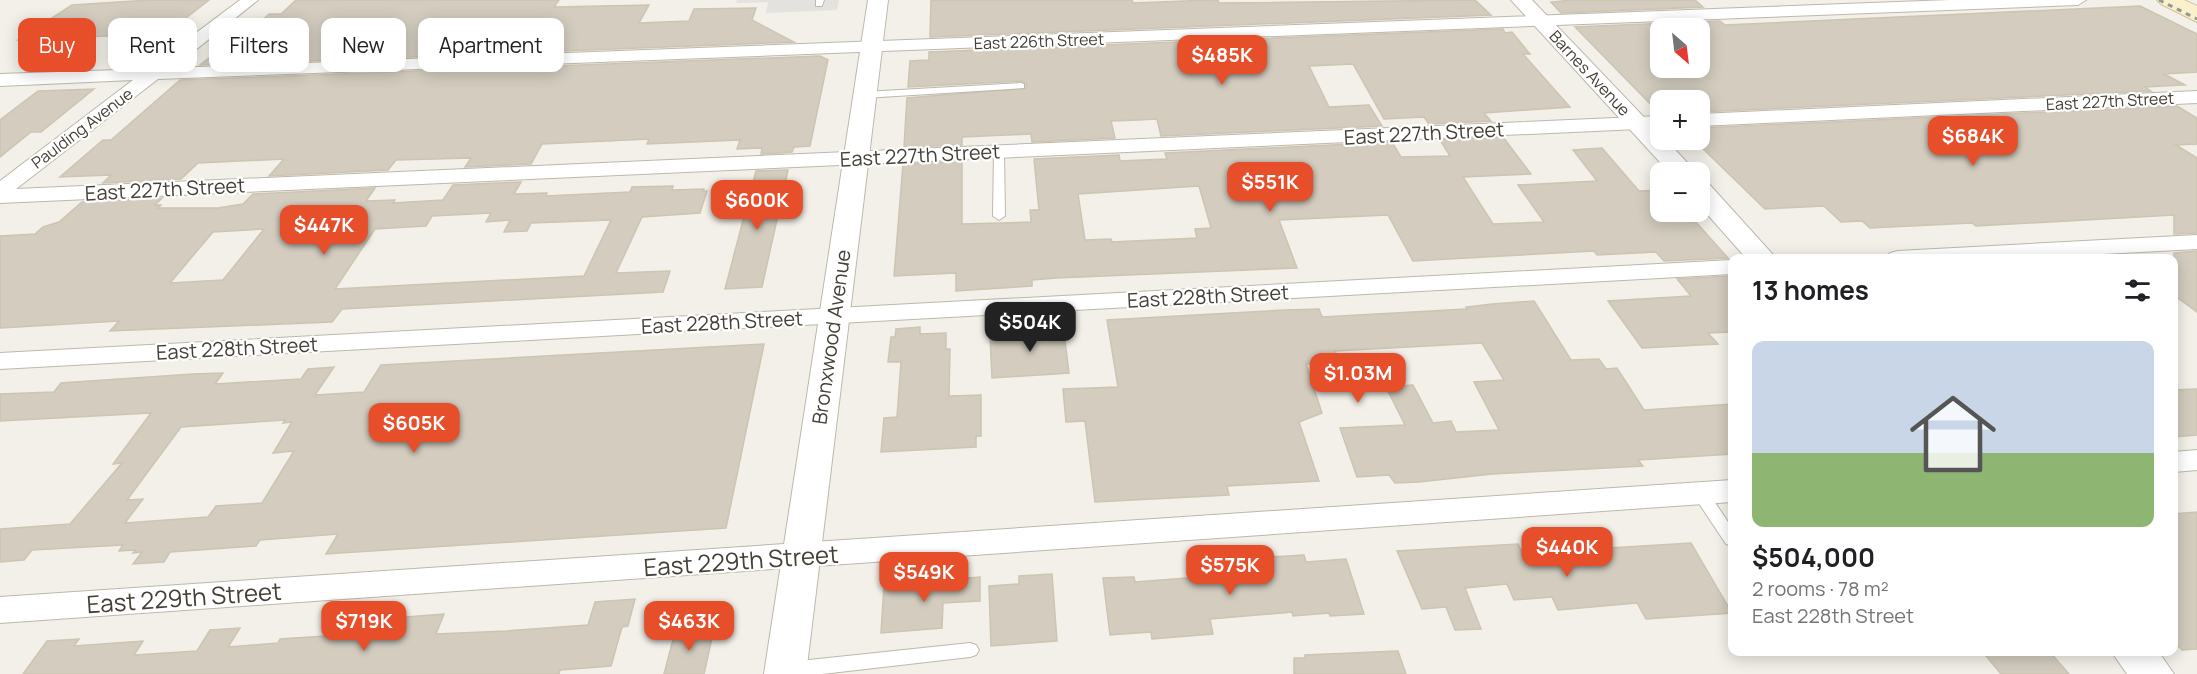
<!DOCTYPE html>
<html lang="en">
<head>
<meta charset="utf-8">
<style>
  :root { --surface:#fff; --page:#f2f2f2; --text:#202124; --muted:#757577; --accent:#e74f2b }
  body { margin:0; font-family:Manrope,sans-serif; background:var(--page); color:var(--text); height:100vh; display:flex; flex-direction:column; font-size:22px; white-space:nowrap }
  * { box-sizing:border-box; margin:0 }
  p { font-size:20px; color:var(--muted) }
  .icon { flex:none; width:33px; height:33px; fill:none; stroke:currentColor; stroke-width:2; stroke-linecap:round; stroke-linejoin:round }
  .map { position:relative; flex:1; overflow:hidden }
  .details { position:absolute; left:1728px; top:254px; width:450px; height:402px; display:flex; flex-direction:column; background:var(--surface); border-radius:12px; box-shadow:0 3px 15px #0003 }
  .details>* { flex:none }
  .guide { position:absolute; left:18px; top:18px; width:570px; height:54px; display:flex; gap:12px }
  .needle { width:39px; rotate:152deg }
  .buttons { position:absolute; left:1650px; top:18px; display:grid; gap:12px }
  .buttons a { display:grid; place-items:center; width:60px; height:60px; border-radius:12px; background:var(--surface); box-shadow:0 3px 15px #0003; font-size:30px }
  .price { position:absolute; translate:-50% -51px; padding:0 14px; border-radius:12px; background:var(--accent); color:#fff; font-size:20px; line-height:39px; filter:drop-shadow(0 2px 3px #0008) }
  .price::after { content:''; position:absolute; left:50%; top:36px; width:18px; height:14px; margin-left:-9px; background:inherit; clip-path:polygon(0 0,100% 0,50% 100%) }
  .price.selected { background:#222; color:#fff }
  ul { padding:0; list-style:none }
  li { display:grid; align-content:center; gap:12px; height:318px; padding:0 24px }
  li span { display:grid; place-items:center; height:186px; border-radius:12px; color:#555 }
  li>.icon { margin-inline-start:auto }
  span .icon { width:108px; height:108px; fill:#fffc; stroke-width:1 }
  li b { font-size:26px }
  h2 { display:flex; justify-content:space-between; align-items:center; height:72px; padding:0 24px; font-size:26px }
  .tag { padding:0 21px; border-radius:12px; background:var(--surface); box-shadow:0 3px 15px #0003; font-size:21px; line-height:54px }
  .tag.selected { background:var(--accent); color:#fff }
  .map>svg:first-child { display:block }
  .parking { fill:#e4e2df }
  .building { fill:#d3ccbf; stroke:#cdc4b2; stroke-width:1.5; fill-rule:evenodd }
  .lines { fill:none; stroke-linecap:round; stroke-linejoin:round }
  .service-casing { stroke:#bdb8ac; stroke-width:2 }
  .minor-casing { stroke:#bdb8ac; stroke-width:2 }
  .tertiary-casing { stroke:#bdb8ac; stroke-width:2 }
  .secondary-casing { stroke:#cec39c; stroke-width:2 }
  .service { fill:#fff; fill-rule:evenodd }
  .minor { fill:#fff; fill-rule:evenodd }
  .tertiary { fill:#fff; fill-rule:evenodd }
  .secondary { fill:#faf0cb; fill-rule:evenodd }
  .rail { stroke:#969696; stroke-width:3; stroke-dasharray:5 5; stroke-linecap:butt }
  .labels { text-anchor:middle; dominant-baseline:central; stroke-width:4.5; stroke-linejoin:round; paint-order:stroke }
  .far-street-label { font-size:16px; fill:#454037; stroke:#fff }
  .street-label { font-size:20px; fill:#454037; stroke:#fff }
  .near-street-label { font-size:24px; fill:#454037; stroke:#fff }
</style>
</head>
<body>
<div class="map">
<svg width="2197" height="674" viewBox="0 0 2197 674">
  <rect width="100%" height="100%" fill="#f2f0e8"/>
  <polygon class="parking" points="737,0 839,0 837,10 766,13 768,2 736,3"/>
  <g class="building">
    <polygon points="150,0 209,0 173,28 162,28 154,34 18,40 72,5"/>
    <polygon points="296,0 559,0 554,7 649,5 639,23 689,21 694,9 756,8 752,20 794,42 200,65 232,40 241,40 269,14 281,14"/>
    <polygon points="931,0 1132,0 1133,3 1211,0 1218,0 1219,3 1475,0 1491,15 930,37"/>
    <polygon points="1573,0 1695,0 1703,7 1561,13 1551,2"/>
    <path d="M2140,6L2197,34V72L2164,74L2185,85L2145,87L2151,91L1700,112V100H1660V114L1575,27L1720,21L1725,25ZM1660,28H1700V68H1660Z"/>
    <polygon points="1503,29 1505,33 1512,32 1530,54 1523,54 1570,107 1484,113 1491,121 1429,124 1424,117 1384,119 1353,64 1309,66 1329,107 1369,105 1382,126 1161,136 1157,119 1138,120 1111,121 1115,138 1032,142 1031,134 962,137 962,145 904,147 907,98 1026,88 1026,83 1021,81 908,87 910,61 929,60 929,52"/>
    <polygon points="820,56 828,60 810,146 794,147 792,152 761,154 762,148 737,149 740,140 647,144 649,139 542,144 531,164 465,167 471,158 396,160 388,170 269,176 284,159 198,163 181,179 103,183 111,175 60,177 103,140 111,140 180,80"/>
    <polygon points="94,89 41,132 31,132 0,157 0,120 38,91"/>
    <polygon points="2177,106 2197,118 2197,144 2176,145 2197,158 2197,233 2174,234 2174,215 1976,226 1972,223 1870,228 1862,221 1841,222 1824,206 1765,209 1700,146 1700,128"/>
    <path d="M1503,137L1531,174L1463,177L1493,224L1544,222L1518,185L1597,181L1573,150L1602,148L1639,191L1660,190V212H1687L1728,258L1664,261L1656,252L1597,255L1594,251L1413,261L1388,215L1279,220L1297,268L1056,278L1032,280V286L956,291V273L894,276L903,164L962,162V224L1031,222L1030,210H1039L1034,159L1119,155L1120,161L1167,159L1165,153L1392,142L1401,157L1450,156L1440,140ZM1199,186L1211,228L1195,229L1197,238L1112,242L1111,239L1085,240L1078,194Z"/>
    <polygon points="788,170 762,287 725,289 756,171"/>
    <path d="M521,182L514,194L547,193L546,196L630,192L632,187L673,186L672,190L704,189L703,191H707L700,213L642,217L616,273L670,271L663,292L342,309L332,322L110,331L119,321L0,328V236L35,234L43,227L59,222L82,202L162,198L155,205H161L158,208H218L243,204L253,194L375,188L366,201L395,200L393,203L443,200L453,185ZM491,213L486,222L510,220L504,232L527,231L531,223L611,220L584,276L335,289L375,229L426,226L432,216ZM264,229L223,280L170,283L213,232Z"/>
    <polygon points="2197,251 2197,312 2174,295 2174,253"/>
    <polygon points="1732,276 1732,332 1708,333 1718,344 1642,348 1608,301 1691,296 1677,279"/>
    <polygon points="1534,301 1571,360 1599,359 1606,369 1617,368 1644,410 1732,404 1732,454 1638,460 1643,466 1492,474 1419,482 1395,483 1389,475 1357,477 1340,428 1405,425 1386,387 1413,385 1433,423 1451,421 1456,432 1499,430 1474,382 1504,380 1482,343 1335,351 1340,362 1306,364 1322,413 1299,422 1319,481 1227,486 1229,495 1095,502 1085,421 1066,422 1063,389 1118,387 1107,320 1285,310 1319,309 1322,317 1467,309 1466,307 1492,304"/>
    <polygon points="1063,324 1069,373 992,378 990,336 1038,333 1038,325"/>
    <polygon points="920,327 920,334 946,333 946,349 950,349 949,396 981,395 981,436 976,436 976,447 881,452 884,418 897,417 901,362 888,362 891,337 895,337 896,329"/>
    <path d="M764,344L726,528L326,554L338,534L260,540L256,546L170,552L164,562L133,564L142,552L133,553L136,550L119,551L123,545L32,550L24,560L0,562V529L70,524L122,463L113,464L151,413L0,421V394L54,392L61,383L193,374L223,373L215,384L301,379L308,369L334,367L315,395L364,392L381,365ZM285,420L283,423L292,422L273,453L294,451L262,503L216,506L208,517L125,523L143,499L127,500L181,427Z"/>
    <polygon points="2197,389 2197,435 2174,437 2174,390"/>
    <polygon points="2197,512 2197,649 2182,650 2174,642 2174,514"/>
    <polygon points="1587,539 1593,549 1691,543 1732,613 1646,619 1637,603 1558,610 1552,597 1514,600 1507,584 1465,588 1481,629 1455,630 1446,607 1422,609 1397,551 1518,544 1522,552 1564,548 1561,541"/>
    <polygon points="1304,555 1306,562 1346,559 1364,614 1330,616 1329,613 1293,616 1292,612 1210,619 1213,634 1152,639 1151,632 1110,635 1103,578 1134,577 1135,582 1213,576 1208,561"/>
    <polygon points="1052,574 1057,641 991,646 989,586 1019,584 1019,576"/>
    <polygon points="980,577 980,601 943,603 942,628 881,633 884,585"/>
    <polygon points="635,599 628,626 622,627 611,666 560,670 559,674 23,674 47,641 79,639 74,646 143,641 134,655 197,651 210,630 240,628 228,647 278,643 280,639 400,631 406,617 444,614 436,634 506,631 588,625 595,602"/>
    <polygon points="714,629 704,674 664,674 675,632"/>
    <polygon points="1398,651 1406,674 1294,674 1294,658 1305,658 1305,655"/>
    <polygon points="1982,651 2049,651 2069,674 2001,674"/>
  </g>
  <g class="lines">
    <g class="service-casing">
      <g id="service">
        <polygon points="816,0 824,0 822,6 816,6"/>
        <polygon points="1021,83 1024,84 1024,88 864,98 859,95 864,92"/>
        <polygon points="999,149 1004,152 1005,216 999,220 993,216 994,152"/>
        <polygon points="1700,487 1706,489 1732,528 1732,546 1726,544 1692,493 1694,489"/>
        <polygon points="970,643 976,645 979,650 976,655 970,657 822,674 783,674 781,670 784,665 790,662"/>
      </g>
    </g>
    <g class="minor-casing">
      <g id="minor">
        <polygon points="240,0 258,0 173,68 1950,0 2086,0 2078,5 158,79 16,189 1660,116 1660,128 0,203 0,181 133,80 0,86 0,74 148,69"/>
        <polygon points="2197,91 2197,103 1700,126 1700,114"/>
        <polygon points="2197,235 2197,249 2028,258 1886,258 1890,253 1898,251"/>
        <polygon points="1732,260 1732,274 0,369 0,353"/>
        <polygon points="2197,450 2197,470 2174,472 2174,452"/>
        <polygon points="1732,480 1732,502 0,623 0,597"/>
      </g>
    </g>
    <g class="tertiary-casing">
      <g id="tertiary">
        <polygon points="868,0 888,0 806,674 764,674"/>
        <polygon points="1511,0 1532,0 1660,134 1660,140 1666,140 1696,172 1669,172"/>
        <polygon points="1700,182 1709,184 1776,258 1746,258 1700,206"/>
        <polygon points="2111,651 2158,651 2174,674 2127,674"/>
      </g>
    </g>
    <g class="secondary-casing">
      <polygon id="secondary" points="2157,0 2184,0 2197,6 2197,22 2161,4"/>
    </g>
    <use href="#service" class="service"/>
    <use href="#minor" class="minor"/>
    <use href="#tertiary" class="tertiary"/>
    <use href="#secondary" class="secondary"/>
    <polyline class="rail" points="2159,0 2197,19"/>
  </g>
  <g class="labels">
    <g class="far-street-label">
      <text transform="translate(1039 41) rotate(-2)">East 226th Street</text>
      <text transform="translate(1590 73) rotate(47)">Barnes Avenue</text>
      <text transform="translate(2110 101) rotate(-3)">East 227th Street</text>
      <text transform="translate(82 128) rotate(-37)">Paulding Avenue</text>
    </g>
    <g class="street-label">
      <text transform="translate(1424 133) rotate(-3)">East 227th Street</text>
      <text transform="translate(920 155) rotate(-3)">East 227th Street</text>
      <text transform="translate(165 189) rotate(-3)">East 227th Street</text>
      <text transform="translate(1208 296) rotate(-3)">East 228th Street</text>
      <text transform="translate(722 322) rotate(-3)">East 228th Street</text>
      <text transform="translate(831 337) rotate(-82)">Bronxwood Avenue</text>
      <text transform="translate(237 348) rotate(-3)">East 228th Street</text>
    </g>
    <g class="near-street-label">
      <text transform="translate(741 560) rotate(-4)">East 229th Street</text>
      <text transform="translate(184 597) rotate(-4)">East 229th Street</text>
    </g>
  </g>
</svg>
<div class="buttons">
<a><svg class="needle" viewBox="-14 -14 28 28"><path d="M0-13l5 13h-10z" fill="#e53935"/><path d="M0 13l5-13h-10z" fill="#757577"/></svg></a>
<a>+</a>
<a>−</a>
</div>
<b class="price" style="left:1222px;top:86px">$485K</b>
<b class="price" style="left:1973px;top:167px">$684K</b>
<b class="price" style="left:1270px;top:213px">$551K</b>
<b class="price" style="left:757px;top:231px">$600K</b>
<b class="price" style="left:324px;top:256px">$447K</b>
<b class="price selected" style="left:1030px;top:353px">$504K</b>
<b class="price" style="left:1358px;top:404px">$1.03M</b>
<b class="price" style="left:414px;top:454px">$605K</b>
<b class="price" style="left:1567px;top:578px">$440K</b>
<b class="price" style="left:1230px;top:596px">$575K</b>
<b class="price" style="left:924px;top:603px">$549K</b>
<b class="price" style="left:364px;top:652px">$719K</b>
<b class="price" style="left:689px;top:652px">$463K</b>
<div class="guide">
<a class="tag selected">Buy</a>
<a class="tag">Rent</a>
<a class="tag">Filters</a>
<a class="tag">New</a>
<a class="tag">Apartment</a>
</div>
<section class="details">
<h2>13 homes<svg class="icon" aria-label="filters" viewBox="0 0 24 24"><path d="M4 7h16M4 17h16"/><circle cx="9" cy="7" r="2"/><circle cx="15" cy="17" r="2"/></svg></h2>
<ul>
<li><span style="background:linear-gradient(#c9d6e8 60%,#8fb573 0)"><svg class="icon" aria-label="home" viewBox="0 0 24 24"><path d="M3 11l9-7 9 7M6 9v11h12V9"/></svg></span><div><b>$504,000</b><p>2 rooms · 78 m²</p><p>East 228th Street</p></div></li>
</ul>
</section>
</div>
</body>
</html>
